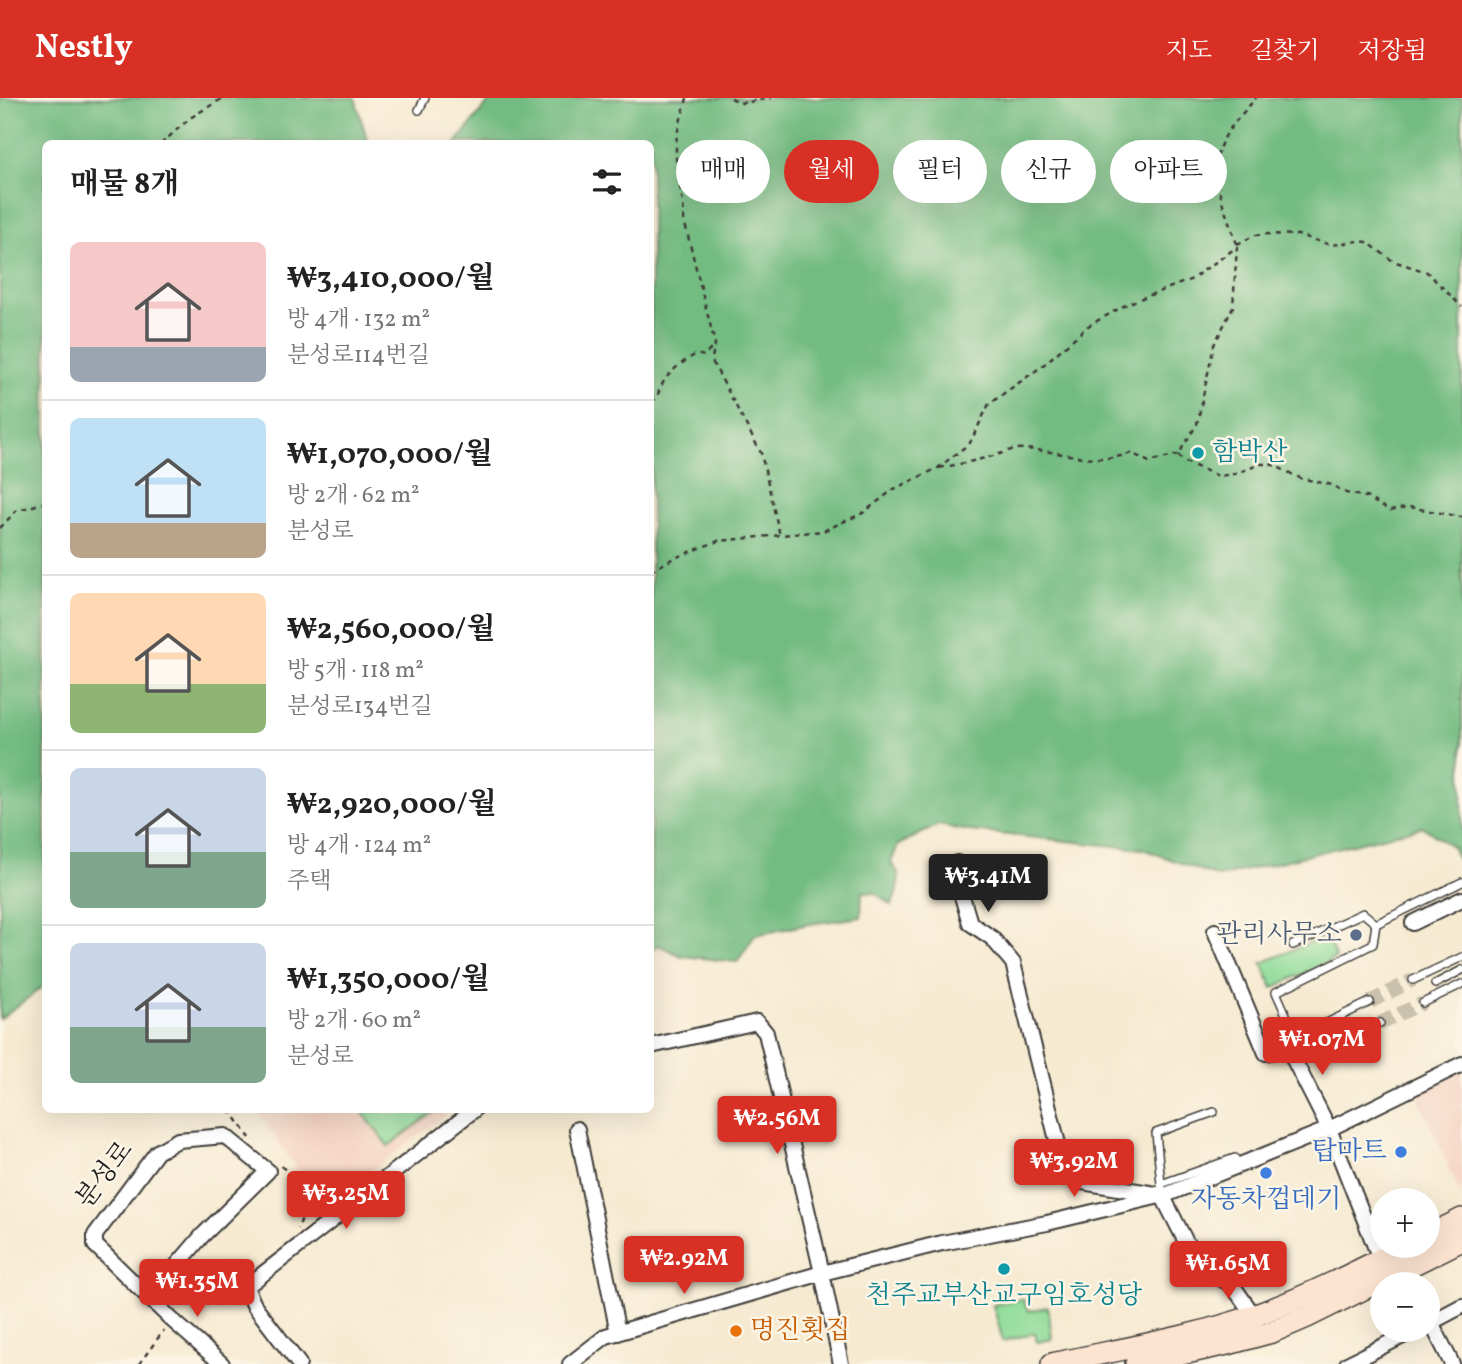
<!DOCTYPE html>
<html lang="ko">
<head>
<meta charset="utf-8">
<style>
  :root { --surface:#fff; --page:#f6f6f6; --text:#222; --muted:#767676; --line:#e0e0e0; --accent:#d93025 }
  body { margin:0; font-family:Vollkorn,"Noto Serif KR",serif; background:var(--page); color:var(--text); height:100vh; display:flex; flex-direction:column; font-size:26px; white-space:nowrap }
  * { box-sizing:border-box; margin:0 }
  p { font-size:23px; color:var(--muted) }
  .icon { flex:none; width:38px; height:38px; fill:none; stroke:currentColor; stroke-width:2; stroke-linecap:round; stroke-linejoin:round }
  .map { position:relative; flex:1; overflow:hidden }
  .panel { position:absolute; left:42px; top:42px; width:612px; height:973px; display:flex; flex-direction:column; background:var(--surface); border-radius:10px; box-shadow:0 7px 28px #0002 }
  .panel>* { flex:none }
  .hud { position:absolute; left:676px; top:42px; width:665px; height:63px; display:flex; gap:14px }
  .controls { position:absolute; left:1370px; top:1090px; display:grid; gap:14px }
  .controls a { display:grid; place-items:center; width:70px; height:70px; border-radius:50%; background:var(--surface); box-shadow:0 7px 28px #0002; font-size:35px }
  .price { position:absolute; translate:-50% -60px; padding:0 16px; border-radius:7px; background:var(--accent); color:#fff; font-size:23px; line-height:46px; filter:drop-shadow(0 2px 4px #0008) }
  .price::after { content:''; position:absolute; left:50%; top:42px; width:21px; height:16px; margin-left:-10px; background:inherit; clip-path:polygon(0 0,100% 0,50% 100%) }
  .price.current { background:#222; color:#fff }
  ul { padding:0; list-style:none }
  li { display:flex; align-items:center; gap:21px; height:175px; padding:0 28px }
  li+li { border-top:2px solid var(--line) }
  li span { display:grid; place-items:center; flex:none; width:196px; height:140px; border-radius:10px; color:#555 }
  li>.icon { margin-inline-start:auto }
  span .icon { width:84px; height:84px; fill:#fffc; stroke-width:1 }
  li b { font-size:30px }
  h2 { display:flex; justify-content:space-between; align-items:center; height:84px; padding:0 28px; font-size:30px }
  .tag { padding:0 24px; border-radius:32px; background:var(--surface); box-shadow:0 7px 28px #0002; font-size:24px; line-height:63px }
  .tag.current { background:var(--accent); color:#fff }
  header { display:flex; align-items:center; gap:42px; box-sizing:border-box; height:98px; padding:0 35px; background:var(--accent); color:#fff }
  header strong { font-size:33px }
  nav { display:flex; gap:38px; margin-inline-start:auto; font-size:24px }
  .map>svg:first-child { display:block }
  .built { fill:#f5d3c2 }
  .green { fill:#8edb99; stroke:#557c5a; stroke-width:2 }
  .forest { fill:#72bb81; stroke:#476c4e; stroke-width:2 }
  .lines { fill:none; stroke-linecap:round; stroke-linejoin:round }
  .minor-tunnel { stroke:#cac1ad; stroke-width:14; stroke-dasharray:14 7; stroke-linecap:butt }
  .service-casing { stroke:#3d3b37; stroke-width:10 }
  .minor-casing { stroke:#3d3b37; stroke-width:18 }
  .secondary-casing { stroke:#3d3b37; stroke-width:24 }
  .path { stroke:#3d3b37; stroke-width:2.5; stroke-dasharray:5 5; stroke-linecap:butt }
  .service { stroke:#fff; stroke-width:7 }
  .minor { stroke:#fff; stroke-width:14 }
  .secondary { stroke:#fde4d1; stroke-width:21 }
  .culture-dot { fill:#0f9aa8; stroke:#fcf5e5; stroke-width:2.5 }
  .service-dot { fill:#5c6f8a; stroke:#fcf5e5; stroke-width:2.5 }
  .shop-dot { fill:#3f7fe0; stroke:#fcf5e5; stroke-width:2.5 }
  .food-dot { fill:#e8710a; stroke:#fcf5e5; stroke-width:2.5 }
  .labels { text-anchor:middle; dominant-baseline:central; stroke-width:5; stroke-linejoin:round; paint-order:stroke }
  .culture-label { font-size:26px; fill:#0d838f; stroke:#fcf5e5; text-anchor:start }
  .service-label { font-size:26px; fill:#4e5e75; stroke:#fcf5e5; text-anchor:end }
  .shop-label { font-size:26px; fill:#366cbe; stroke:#fcf5e5; text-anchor:end }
  .street-label { font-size:26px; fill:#1c1c1c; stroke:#fcf5e5 }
  .food-label { font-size:26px; fill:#c56008; stroke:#fcf5e5; text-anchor:start }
</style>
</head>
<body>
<header>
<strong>Nestly</strong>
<nav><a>지도</a><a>길찾기</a><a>저장됨</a></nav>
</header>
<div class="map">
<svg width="1462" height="1266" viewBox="0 0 1462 1266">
  <rect width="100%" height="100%" fill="#fcf5e5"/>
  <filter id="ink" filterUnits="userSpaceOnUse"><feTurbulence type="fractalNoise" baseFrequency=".0143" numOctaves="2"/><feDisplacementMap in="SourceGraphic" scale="14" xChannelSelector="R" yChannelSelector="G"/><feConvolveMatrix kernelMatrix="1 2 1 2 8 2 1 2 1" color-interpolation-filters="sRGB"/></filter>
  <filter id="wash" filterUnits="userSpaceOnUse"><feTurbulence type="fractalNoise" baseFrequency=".00686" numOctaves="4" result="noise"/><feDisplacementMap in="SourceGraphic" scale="28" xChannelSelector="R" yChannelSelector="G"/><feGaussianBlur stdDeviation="1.57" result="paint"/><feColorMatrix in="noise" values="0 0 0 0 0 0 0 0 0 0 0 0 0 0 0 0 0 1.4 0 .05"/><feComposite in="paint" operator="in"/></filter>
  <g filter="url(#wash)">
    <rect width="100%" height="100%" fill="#f6ead1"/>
    <g class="built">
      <polygon points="1462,973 1462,1099 1416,995"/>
      <polygon points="257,1012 452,1012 323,1109"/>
    </g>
    <g class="green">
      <polygon points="1326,838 1336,860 1273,890 1262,865"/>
      <polygon points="361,1012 437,1012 388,1048"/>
      <polygon points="1023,1201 1028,1213 1048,1209 1052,1241 1037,1244 1035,1235 1003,1243 993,1207"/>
    </g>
    <g class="forest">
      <polygon points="0,0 355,0 368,45 46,46 45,887 0,921"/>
      <polygon points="492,0 1462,0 1462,771 1453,750 1423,729 1218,779 1143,751 970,733 938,727 898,747 891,765 899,776 897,793 892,807 875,795 862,794 861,819 809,826 755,837 737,864 682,858 658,847 651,853 651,46 456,45"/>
    </g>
  </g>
  <g filter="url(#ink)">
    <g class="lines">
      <g class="minor-tunnel">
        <polyline points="1370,904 1413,882"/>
        <polyline points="1380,925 1423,905"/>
      </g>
      <g class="service-casing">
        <g id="service">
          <polyline points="419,12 425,0"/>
          <polyline points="1293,847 1363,815 1376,826 1462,784"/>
          <polyline points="1413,882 1462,859"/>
          <polyline points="1435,886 1462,872"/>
          <polyline points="1423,905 1462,886"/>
          <polyline points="1303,944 1316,953 1380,925"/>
          <polyline points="1299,946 1276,894 1373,846 1376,826"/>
          <polyline points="1296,947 1303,944 1310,933 1370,904"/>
          <polyline points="1161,1086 1156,1035 1214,1014"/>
          <polyline points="1162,1090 1161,1086 1235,1060"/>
        </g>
      </g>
      <g class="minor-casing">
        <g id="minor">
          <polyline points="957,765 958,785 970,825 992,840 1013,865 1060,1054 1082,1084 1162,1097 1187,1146 1211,1174 1233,1188 1254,1218"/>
          <polyline points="1413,825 1462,801"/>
          <polyline points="1215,833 1266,955 1288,950 1329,1031 1380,1161"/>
          <polyline points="651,948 757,924 766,935 822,1175 841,1266"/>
          <polyline points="577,1031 618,1235"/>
          <polyline points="149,1200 202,1138 268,1073 225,1038 178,1042 157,1054 95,1137 95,1147 171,1221 222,1266"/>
          <polyline points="1431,1224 1452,1266"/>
          <polyline points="1428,1226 1462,1208"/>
          <polyline points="299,1266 254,1207 246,1189 474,1012"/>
          <polyline points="570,1266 606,1238 822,1175 942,1145 1047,1125 1168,1096 1329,1031 1462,966"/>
          <polyline points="1347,1266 1415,1232"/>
        </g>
      </g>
      <g class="secondary-casing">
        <g id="secondary">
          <polyline points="1428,1138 1462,1121"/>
          <path d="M1052,1266C1120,1251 1191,1240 1256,1217C1308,1198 1358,1173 1407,1148"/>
          <polyline points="1136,1266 1232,1245 1272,1234 1307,1219 1462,1142"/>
        </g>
      </g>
      <g class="path">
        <path d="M687,0C683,16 676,33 676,49C675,74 684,97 684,122L715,246L712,260L713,265L761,355L780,438"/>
        <polyline points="731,0 742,5 771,0"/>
        <polyline points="161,46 190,20 223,0"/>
        <polyline points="1237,146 1256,137 1269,136 1298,137 1331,147 1359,143 1367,144 1393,163 1427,174 1462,209"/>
        <path d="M1237,146C1227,117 1207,74 1222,44C1230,28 1244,14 1256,0"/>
        <path d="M651,303L657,300C662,278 678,267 696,256L704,258L713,249"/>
        <polyline points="1178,357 1183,363 1218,378 1234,376 1261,366 1271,366 1300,380 1332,387 1346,395 1366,399 1390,413 1409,409 1462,419"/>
        <polyline points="0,430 16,413 46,404"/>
        <path d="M651,473L672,461L718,443L823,433L863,415L894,391L938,370L970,345L989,306L1041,269L1088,228L1129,205L1190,182L1237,149L1233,209L1214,247L1197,326L1178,357L1149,364L1131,355C1097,368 1058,352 1023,351C1015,350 1005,354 997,357C977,362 958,367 938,370"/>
        <polyline points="230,1012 250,1040"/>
        <polyline points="281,1068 287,1073 304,1114 298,1131"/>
        <polyline points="139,1266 164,1232"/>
      </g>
      <use href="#service" class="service"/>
      <use href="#minor" class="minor"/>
      <use href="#secondary" class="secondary"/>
    </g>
  </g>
  <g class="culture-dot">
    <circle cx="1198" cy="355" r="7"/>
    <circle cx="1004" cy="1171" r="7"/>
  </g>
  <circle class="service-dot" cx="1356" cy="837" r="7"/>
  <g class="shop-dot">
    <circle cx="1401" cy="1054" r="7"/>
    <circle cx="1266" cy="1075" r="7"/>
  </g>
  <circle class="food-dot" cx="736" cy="1233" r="7"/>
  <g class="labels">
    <g class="culture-label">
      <text x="1212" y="355">함박산</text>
      <text x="1004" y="1198" text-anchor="middle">천주교부산교구임호성당</text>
    </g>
    <g class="service-label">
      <text x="1342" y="837">관리사무소</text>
    </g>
    <g class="shop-label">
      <text x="1387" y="1054">탑마트</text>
      <text x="1266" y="1102" text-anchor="middle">자동차껍데기</text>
    </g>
    <g class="street-label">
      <text transform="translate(105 1077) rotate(-53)">분성로</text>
    </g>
    <g class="food-label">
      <text x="750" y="1233">명진횟집</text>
    </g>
  </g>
</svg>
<div class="controls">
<a>+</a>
<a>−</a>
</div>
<b class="price current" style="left:988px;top:816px">₩3.41M</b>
<b class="price" style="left:1322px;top:979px">₩1.07M</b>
<b class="price" style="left:777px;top:1058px">₩2.56M</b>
<b class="price" style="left:1074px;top:1101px">₩3.92M</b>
<b class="price" style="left:346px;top:1133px">₩3.25M</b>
<b class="price" style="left:684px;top:1198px">₩2.92M</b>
<b class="price" style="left:1228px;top:1203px">₩1.65M</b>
<b class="price" style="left:197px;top:1221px">₩1.35M</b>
<div class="hud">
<a class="tag">매매</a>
<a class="tag current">월세</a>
<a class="tag">필터</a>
<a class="tag">신규</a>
<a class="tag">아파트</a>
</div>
<section class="panel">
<h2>매물 8개<svg class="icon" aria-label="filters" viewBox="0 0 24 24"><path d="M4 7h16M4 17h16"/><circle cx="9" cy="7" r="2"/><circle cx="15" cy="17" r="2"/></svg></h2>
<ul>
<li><span style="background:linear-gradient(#f6c9c9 75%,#9aa5b1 0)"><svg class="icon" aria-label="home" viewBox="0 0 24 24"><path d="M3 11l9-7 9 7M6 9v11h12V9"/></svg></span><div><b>₩3,410,000/월</b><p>방 4개 · 132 m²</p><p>분성로114번길</p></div></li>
<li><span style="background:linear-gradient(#bfe0f5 75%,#b9a48a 0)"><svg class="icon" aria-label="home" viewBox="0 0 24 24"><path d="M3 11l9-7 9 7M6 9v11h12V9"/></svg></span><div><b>₩1,070,000/월</b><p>방 2개 · 62 m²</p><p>분성로</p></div></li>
<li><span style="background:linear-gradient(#ffd9b3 65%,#8fb573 0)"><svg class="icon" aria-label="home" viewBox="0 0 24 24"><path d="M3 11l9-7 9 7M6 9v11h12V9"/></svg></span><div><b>₩2,560,000/월</b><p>방 5개 · 118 m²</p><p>분성로134번길</p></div></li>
<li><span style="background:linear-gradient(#c9d6e8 60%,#7fa58c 0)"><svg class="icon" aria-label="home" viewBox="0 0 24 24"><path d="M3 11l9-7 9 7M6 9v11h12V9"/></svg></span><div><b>₩2,920,000/월</b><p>방 4개 · 124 m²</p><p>주택</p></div></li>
<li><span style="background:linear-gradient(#c9d6e8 60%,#7fa58c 0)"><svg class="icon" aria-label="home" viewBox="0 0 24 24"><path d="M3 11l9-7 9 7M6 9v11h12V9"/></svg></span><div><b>₩1,350,000/월</b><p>방 2개 · 60 m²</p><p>분성로</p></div></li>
</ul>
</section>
</div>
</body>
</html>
